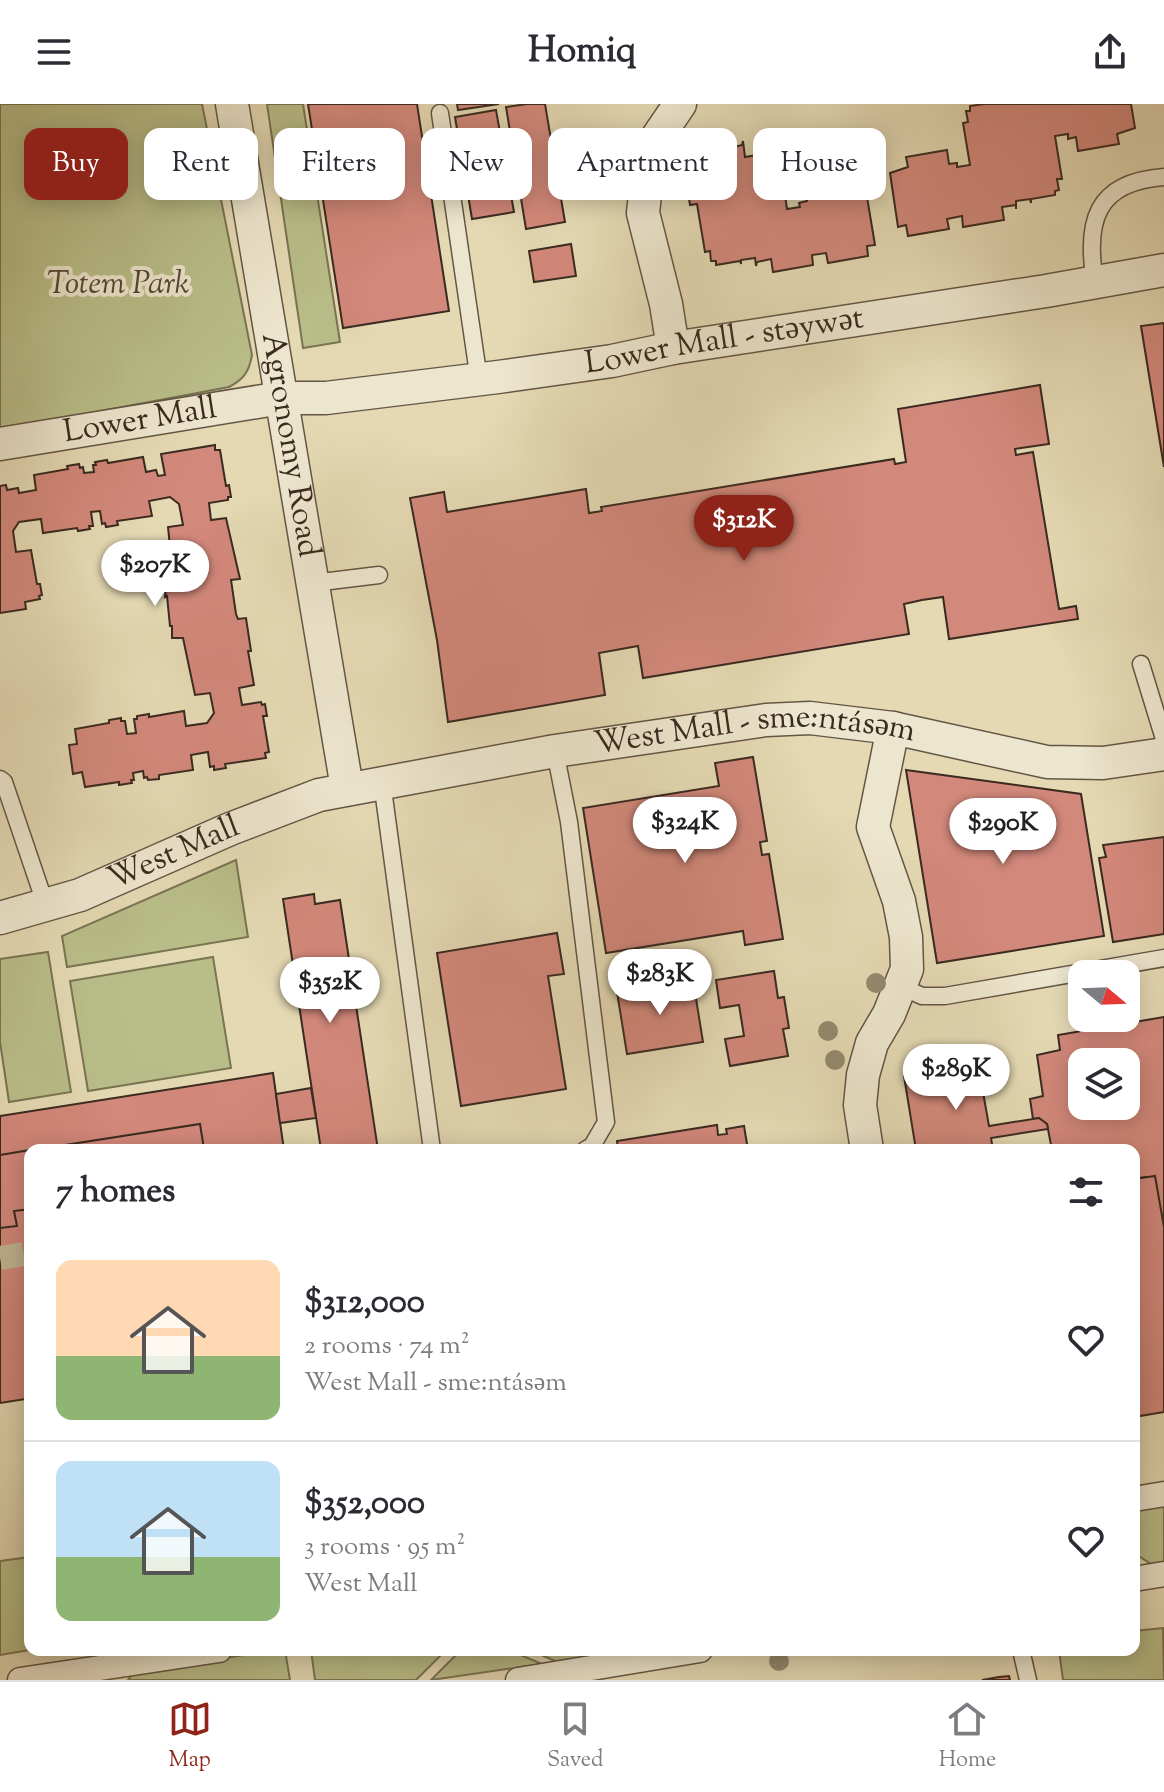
<!DOCTYPE html>
<html lang="en">
<head>
<meta charset="utf-8">
<style>
  :root { --surface:#fff; --page:#f7f7f7; --text:#2b2b33; --muted:#7c7c81; --line:#e1e1e2; --accent:#8f2418 }
  body { margin:0; font-family:"Sorts Mill Goudy",serif; background:var(--page); color:var(--text); height:100vh; display:flex; flex-direction:column; font-size:30px; white-space:nowrap }
  * { box-sizing:border-box; margin:0 }
  p { font-size:26px; color:var(--muted) }
  .icon { flex:none; width:44px; height:44px; fill:none; stroke:currentColor; stroke-width:2; stroke-linecap:round; stroke-linejoin:round }
  .map { position:relative; flex:1; overflow:hidden }
  .panel { position:absolute; left:24px; top:1040px; width:1116px; height:512px; display:flex; flex-direction:column; background:var(--surface); border-radius:16px; box-shadow:0 4px 20px #0003 }
  .panel>* { flex:none }
  .banner { position:absolute; left:24px; top:24px; width:1116px; height:72px; display:flex; gap:16px }
  .needle { width:52px; rotate:109deg }
  .buttons { position:absolute; left:1068px; top:856px; display:grid; gap:16px }
  .buttons a { display:grid; place-items:center; width:72px; height:72px; border-radius:16px; background:var(--surface); box-shadow:0 4px 20px #0003; font-size:40px }
  .price { position:absolute; translate:-50% -68px; padding:0 18px; border-radius:28px; background:#fff; color:#222; font-size:26px; line-height:52px; filter:drop-shadow(0 2px 4px #0008) }
  .price::after { content:''; position:absolute; left:50%; top:48px; width:24px; height:18px; margin-left:-12px; background:inherit; clip-path:polygon(0 0,100% 0,50% 100%) }
  .price.selected { background:var(--accent); color:#fff }
  ul { padding:0; list-style:none }
  li { display:flex; align-items:center; gap:24px; height:200px; padding:0 32px }
  li+li { border-top:2px solid var(--line) }
  li span { display:grid; place-items:center; flex:none; width:224px; height:160px; border-radius:16px; color:#555 }
  li>.icon { margin-inline-start:auto }
  span .icon { width:96px; height:96px; fill:#fffc; stroke-width:1 }
  li b { font-size:34px }
  h2 { display:flex; justify-content:space-between; align-items:center; height:96px; padding:0 32px; font-size:34px }
  .chip { padding:0 28px; border-radius:16px; background:var(--surface); box-shadow:0 4px 20px #0003; font-size:28px; line-height:72px }
  .chip.selected { background:var(--accent); color:#fff }
  header { display:flex; justify-content:space-between; align-items:center; height:104px; padding:0 32px; background:var(--surface); font-size:36px; font-weight:800 }
  .dock { display:flex; justify-content:space-around; align-items:center; height:112px; border-top:2px solid var(--line); background:var(--surface); font-size:22px; color:var(--muted) }
  .dock a { display:grid; justify-items:center; gap:4px }
  .dock .selected { color:var(--accent) }
  .map>svg:first-child { display:block }
  .green { fill:#b9be89; stroke:#7a7454; stroke-width:2 }
  .building { fill:#d2887b; stroke:#3a2a20; stroke-width:2; fill-rule:evenodd }
  .lines { fill:none; stroke-linecap:round; stroke-linejoin:round }
  .pedestrian-tunnel { stroke:#c2b696; stroke-width:24; stroke-dasharray:24 12; stroke-linecap:butt }
  .service-casing { stroke:#645645; stroke-width:19 }
  .pedestrian-casing { stroke:#645645; stroke-width:27 }
  .minor-casing { stroke:#645645; stroke-width:35 }
  .service { stroke:#ede6ce; stroke-width:16 }
  .pedestrian { stroke:#ede6ce; stroke-width:24 }
  .minor { stroke:#ede6ce; stroke-width:32 }
  .tree { fill:#94896e }
  .labels { text-anchor:middle; dominant-baseline:central; stroke-width:8; stroke-linejoin:round; paint-order:stroke }
  .park-label { font-size:32px; font-style:italic; fill:#534835; stroke:#ede6ce }
  .street-label { font-size:32px; fill:#3a2a20; stroke:#ede6ce }
</style>
</head>
<body>
<header><svg class="icon" aria-label="menu" viewBox="0 0 24 24"><path d="M4 6h16M4 12h16M4 18h16"/></svg>Homiq<svg class="icon" aria-label="share" viewBox="0 0 24 24"><path d="M12 15V3M7 8l5-5 5 5M5 13v7h14v-7"/></svg></header>
<div class="map">
<svg width="1164" height="1576" viewBox="0 0 1164 1576">
  <rect width="100%" height="100%" fill="#e4d9b3"/>
  <filter id="stains"><feTurbulence type="fractalNoise" baseFrequency=".0025" numOctaves="4"/><feColorMatrix values="0 0 0 0 .2 0 0 0 0 .09 0 0 0 0 .02 0 0 0 .5 -.17"/></filter>
  <radialGradient id="worn" r=".72"><stop offset=".6" stop-color="#630" stop-opacity="0"/><stop offset="1" stop-color="#630" stop-opacity=".3"/></radialGradient>
  <g class="green">
    <path d="M0,0H202L252,251C249,268 244,275 229,283L0,326Z"/>
    <polygon points="267,0 303,0 340,238 303,244"/>
    <polygon points="236,756 248,833 67,863 62,832"/>
    <polygon points="48,848 71,988 9,998 0,938 0,855"/>
    <polygon points="213,853 231,964 88,987 70,877"/>
    <polygon points="1164,1400 1164,1458 1151,1460 1134,1449 1134,1405"/>
    <polygon points="30,1453 30,1546 0,1551 0,1457"/>
    <polygon points="1163,1524 1164,1576 1063,1576 1059,1546 1134,1546 1134,1527"/>
    <polygon points="275,1546 285,1546 290,1576 128,1576 133,1569"/>
    <polygon points="311,1546 446,1546 416,1576 315,1576"/>
    <polygon points="461,1546 509,1546 542,1560 431,1576"/>
    <polygon points="530,1546 629,1546 557,1558"/>
  </g>
  <g class="building">
    <polygon points="308,0 417,0 449,207 343,224"/>
    <polygon points="457,0 499,0 458,6"/>
    <polygon points="527,0 545,0 565,118 526,125 506,3"/>
    <polygon points="984,0 1131,0 1135,24 1117,30 1119,40 1078,47 1076,33 1068,35 1068,30 1055,32 1062,75 1057,75 1059,86 1055,87 1055,91 1031,95 1031,99 1030,95 1016,97 1016,105 1016,101 1002,103 1004,116 963,123 962,112 947,115 949,125 908,132 906,121 898,123 890,69 908,63 906,53 947,46 949,60 957,59 957,63 970,61 963,19 968,18 966,7 970,7 970,2"/>
    <polygon points="496,6 514,108 472,115 455,13"/>
    <polygon points="732,33 734,43 742,41 743,37 745,53 769,49 770,53 774,53 775,63 781,63 787,105 800,103 799,99 807,97 805,84 845,77 847,87 866,87 875,141 867,142 868,152 828,159 826,149 812,151 813,161 773,168 771,155 757,158 756,162 755,154 741,156 741,160 740,157 716,161 716,157 711,157 710,147 705,148 697,100 690,101 688,88 679,88 683,87 681,76 688,75 686,64 690,63 689,59 712,55 710,37"/>
    <polygon points="571,140 576,172 534,178 529,147"/>
    <polygon points="1164,219 1164,363 1141,222"/>
    <polygon points="1040,281 1049,340 1015,345 1016,351 1033,348 1059,505 1076,502 1078,515 949,535 943,493 922,496 904,500 909,530 643,574 638,542 599,549 605,591 448,618 437,536 410,394 444,388 447,408 586,385 589,409 602,407 601,403 894,355 895,360 906,358 898,305"/>
    <polygon points="215,341 215,346 220,346 226,382 229,381 231,393 228,393 228,396 209,399 211,416 226,414 240,475 231,476 236,510 238,515 246,514 251,547 248,547 254,581 239,584 242,601 261,598 262,601 265,600 267,612 263,612 269,648 265,649 266,654 225,660 226,664 214,666 214,662 210,663 208,648 191,651 193,666 159,671 159,675 148,676 147,673 144,674 143,667 133,669 134,676 131,676 132,679 119,681 119,678 85,683 82,668 73,670 69,641 77,640 75,625 109,619 109,616 121,614 121,617 125,617 127,630 136,629 134,615 137,615 137,612 149,610 149,613 184,607 186,622 207,619 214,609 210,589 195,591 183,534 172,534 172,522 170,522 167,492 165,493 166,483 174,481 168,423 183,421 179,400 170,393 149,397 152,412 117,417 118,421 106,423 105,419 102,420 100,407 91,408 93,422 89,422 90,425 78,427 77,424 43,429 41,415 19,418 13,427 16,448 31,446 37,480 40,480 42,491 39,492 40,495 25,498 26,505 0,509 0,382 6,381 7,386 18,384 19,389 36,386 34,371 68,365 67,362 79,360 80,364 83,363 84,369 94,368 93,361 96,361 95,358 107,356 108,359 143,353 146,368 156,366 158,372 165,371 161,350"/>
    <polygon points="753,653 767,737 760,738 762,751 769,750 783,835 745,841 743,827 606,849 583,704 719,682 715,659"/>
    <polygon points="906,666 1081,690 1104,832 937,859"/>
    <polygon points="1164,733 1164,830 1113,838 1099,754 1106,753 1103,741"/>
    <polygon points="314,790 315,800 340,796 378,1046 321,1046 283,795"/>
    <polygon points="557,829 564,870 548,872 566,985 461,1002 437,849"/>
    <polygon points="774,867 778,894 784,893 789,924 783,925 788,952 730,962 725,935 744,932 739,901 720,904 716,876"/>
    <polygon points="693,876 703,938 627,950 617,888"/>
    <path d="M1164,913V1123L1157,1124L1154,1122L1146,1073L1134,1075V1046H1052L1047,1020L1039,1014L1033,1015L1030,995L1043,992L1037,951L1060,946L1058,931ZM1082,958H1126V1002H1082Z"/>
    <polygon points="978,960 989,1022 1039,1014 1047,1020 1048,1025 991,1034 993,1046 916,1046 904,972"/>
    <polygon points="273,969 284,1046 30,1046 30,1289 30,1287 25,1287 26,1295 0,1299 0,1012"/>
    <polygon points="311,984 316,1014 280,1019 276,990"/>
    <polygon points="200,1020 204,1045 215,1043 215,1046 33,1046"/>
    <polygon points="717,1021 718,1031 727,1030 726,1025 744,1022 748,1046 618,1046 617,1037"/>
    <polygon points="30,1046 30,1105 14,1107 17,1122 0,1124 0,1051"/>
    <polygon points="1155,1072 1164,1123 1164,1308 1134,1313 1134,1075"/>
    <polygon points="1009,1572 1010,1576 982,1576 999,1573"/>
  </g>
  <g class="lines">
    <polyline class="pedestrian-tunnel" points="0,1154 30,1149"/>
    <g class="service-casing">
      <g id="service">
        <polyline points="440,9 479,276"/>
        <path d="M1095,179C1085,118 1095,78 1164,73"/>
        <polyline points="313,479 379,471"/>
        <polyline points="1141,560 1164,635"/>
        <polyline points="555,647 569,718 606,1018 592,1042 585,1046"/>
        <polyline points="0,675 4,678 46,802"/>
        <polyline points="382,678 432,1046"/>
        <polyline points="900,882 922,892 945,892 1164,854"/>
        <polyline points="1021,1546 1028,1576"/>
      </g>
    </g>
    <g class="pedestrian-casing">
      <g id="pedestrian">
        <polyline points="1134,1395 1164,1390"/>
        <polyline points="1134,1475 1164,1470"/>
        <polyline points="20,1576 219,1546"/>
        <polyline points="518,1576 700,1546"/>
      </g>
    </g>
    <g class="minor-casing">
      <g id="minor">
        <path id="s1" d="M232,0L347,684"/>
        <polyline points="673,244 666,200 643,109 650,44 680,0"/>
        <path id="s2" d="M0,340L281,294H326L498,273L612,257L673,244L1046,187L1164,166"/>
        <path id="s3" d="M0,814L80,791L230,725L319,691L555,647L766,616L810,614L893,624L1047,658L1103,659L1164,650"/>
        <polyline points="867,1046 860,1001 863,971 872,939 889,910 907,865 906,833 899,797 873,723 893,624"/>
      </g>
    </g>
    <use href="#service" class="service"/>
    <use href="#pedestrian" class="pedestrian"/>
    <use href="#minor" class="minor"/>
  </g>
  <g class="tree">
    <circle cx="876" cy="879" r="10"/>
    <circle cx="828" cy="927" r="10"/>
    <circle cx="835" cy="956" r="10"/>
    <circle cx="779" cy="1557" r="10"/>
  </g>
  <g class="labels">
    <g class="park-label">
      <text x="118" y="181">Totem Park</text>
    </g>
    <g class="street-label">
      <text stroke="none"><textPath href="#s2" startOffset="732">Lower Mall - stəywət</textPath></text>
      <text stroke="none"><textPath href="#s2" startOffset="142">Lower Mall</textPath></text>
      <text stroke="none"><textPath href="#s1" startOffset="346">Agronomy Road</textPath></text>
      <text stroke="none"><textPath href="#s3" startOffset="784">West Mall - sme:ntásəm</textPath></text>
      <text stroke="none"><textPath href="#s3" startOffset="186">West Mall</textPath></text>
    </g>
  </g>
  <rect width="100%" height="100%" filter="url(#stains)"/>
  <rect width="100%" height="100%" fill="url(#worn)"/>
</svg>
<div class="buttons">
<a><svg class="needle" viewBox="-14 -14 28 28"><path d="M0-13l5 13h-10z" fill="#e53935"/><path d="M0 13l5-13h-10z" fill="#7c7c81"/></svg></a>
<a><svg class="icon" aria-label="layers" viewBox="0 0 24 24"><path d="M12 4l9 5-9 5-9-5zM3 14l9 5 9-5"/></svg></a>
</div>
<b class="price selected" style="left:744px;top:459px">$312K</b>
<b class="price" style="left:155px;top:504px">$207K</b>
<b class="price" style="left:685px;top:761px">$324K</b>
<b class="price" style="left:1003px;top:762px">$290K</b>
<b class="price" style="left:660px;top:913px">$283K</b>
<b class="price" style="left:330px;top:921px">$352K</b>
<b class="price" style="left:956px;top:1008px">$289K</b>
<div class="banner">
<a class="chip selected">Buy</a>
<a class="chip">Rent</a>
<a class="chip">Filters</a>
<a class="chip">New</a>
<a class="chip">Apartment</a>
<a class="chip">House</a>
</div>
<section class="panel">
<h2>7 homes<svg class="icon" aria-label="filters" viewBox="0 0 24 24"><path d="M4 7h16M4 17h16"/><circle cx="9" cy="7" r="2"/><circle cx="15" cy="17" r="2"/></svg></h2>
<ul>
<li><span style="background:linear-gradient(#ffd9b3 60%,#8fb573 0)"><svg class="icon" aria-label="home" viewBox="0 0 24 24"><path d="M3 11l9-7 9 7M6 9v11h12V9"/></svg></span><div><b>$312,000</b><p>2 rooms · 74 m²</p><p>West Mall - sme:ntásəm</p></div><svg class="icon" aria-label="heart" viewBox="0 0 24 24"><path d="M12 20l-8-8c-3-5 5-10 8-4 3-6 11-1 8 4z"/></svg></li>
<li><span style="background:linear-gradient(#bfe0f5 60%,#8fb573 0)"><svg class="icon" aria-label="home" viewBox="0 0 24 24"><path d="M3 11l9-7 9 7M6 9v11h12V9"/></svg></span><div><b>$352,000</b><p>3 rooms · 95 m²</p><p>West Mall</p></div><svg class="icon" aria-label="heart" viewBox="0 0 24 24"><path d="M12 20l-8-8c-3-5 5-10 8-4 3-6 11-1 8 4z"/></svg></li>
</ul>
</section>
</div>
<nav class="dock">
<a class="selected"><svg class="icon" aria-label="map" viewBox="0 0 24 24"><path d="M3 6l6-2 6 2 6-2v14l-6 2-6-2-6 2zM9 4v14M15 6v14"/></svg>Map</a>
<a><svg class="icon" aria-label="saved" viewBox="0 0 24 24"><path d="M7 4h10v16l-5-4-5 4z"/></svg>Saved</a>
<a><svg class="icon" aria-label="home" viewBox="0 0 24 24"><path d="M3 11l9-7 9 7M6 9v11h12V9"/></svg>Home</a>
</nav>
</body>
</html>
